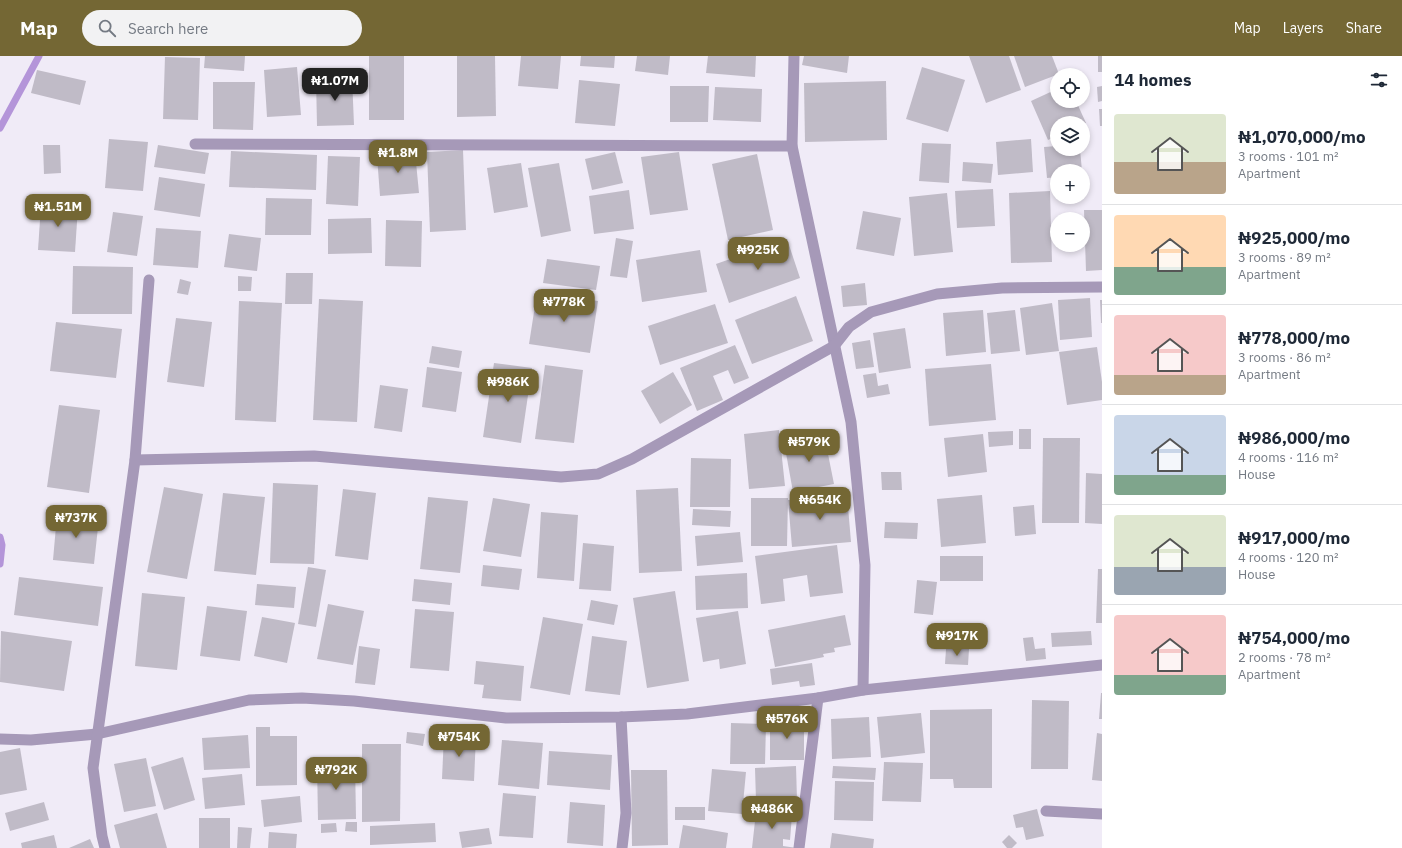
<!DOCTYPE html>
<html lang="en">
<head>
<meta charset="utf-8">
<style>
  :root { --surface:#fff; --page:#f2f2f3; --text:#1f2937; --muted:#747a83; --line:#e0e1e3; --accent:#746734 }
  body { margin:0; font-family:"IBM Plex Sans",sans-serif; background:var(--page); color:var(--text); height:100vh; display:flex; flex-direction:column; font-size:15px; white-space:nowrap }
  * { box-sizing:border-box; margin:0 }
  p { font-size:13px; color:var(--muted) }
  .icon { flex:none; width:22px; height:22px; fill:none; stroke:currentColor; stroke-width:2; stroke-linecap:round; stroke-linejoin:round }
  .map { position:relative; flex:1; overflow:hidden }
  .panel { display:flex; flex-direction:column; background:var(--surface); width:300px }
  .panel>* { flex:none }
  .tools { position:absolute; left:1050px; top:12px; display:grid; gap:8px }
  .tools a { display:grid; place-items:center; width:40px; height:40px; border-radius:50%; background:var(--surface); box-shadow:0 2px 6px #0003; font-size:20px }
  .price { position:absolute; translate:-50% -34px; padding:0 9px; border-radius:8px; background:var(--accent); color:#fff; font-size:13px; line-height:26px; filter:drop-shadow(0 1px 2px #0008) }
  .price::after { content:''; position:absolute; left:50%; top:24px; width:12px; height:9px; margin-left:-6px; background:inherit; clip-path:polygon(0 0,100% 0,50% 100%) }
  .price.active { background:#222; color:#fff }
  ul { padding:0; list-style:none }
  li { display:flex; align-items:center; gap:12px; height:100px; padding:0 12px }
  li+li { border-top:1px solid var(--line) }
  li span { display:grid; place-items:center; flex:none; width:112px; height:80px; border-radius:4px; color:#555 }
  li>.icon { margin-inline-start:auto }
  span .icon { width:48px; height:48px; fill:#fffc; stroke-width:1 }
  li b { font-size:17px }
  h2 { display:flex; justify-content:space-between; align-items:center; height:48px; padding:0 12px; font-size:17px }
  header { display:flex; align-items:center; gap:24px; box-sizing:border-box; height:56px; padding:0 20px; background:var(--accent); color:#fff }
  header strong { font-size:19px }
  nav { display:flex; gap:22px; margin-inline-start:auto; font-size:14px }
  .search { width:280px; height:36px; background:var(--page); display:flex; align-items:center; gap:10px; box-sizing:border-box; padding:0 14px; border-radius:22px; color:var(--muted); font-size:15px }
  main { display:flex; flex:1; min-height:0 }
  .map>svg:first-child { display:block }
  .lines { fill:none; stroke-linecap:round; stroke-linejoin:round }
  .stream { stroke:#b495d9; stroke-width:7 }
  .building { fill:#c0bbc7 }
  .minor { stroke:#a699b8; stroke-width:11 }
</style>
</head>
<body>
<header>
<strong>Map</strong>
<div class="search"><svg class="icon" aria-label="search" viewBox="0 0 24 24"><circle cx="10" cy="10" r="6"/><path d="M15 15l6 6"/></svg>Search here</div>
<nav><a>Map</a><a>Layers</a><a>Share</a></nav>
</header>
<main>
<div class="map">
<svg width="1102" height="792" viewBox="0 0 1102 792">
  <rect width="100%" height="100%" fill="#f0ebf7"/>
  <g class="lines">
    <g class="stream">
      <polyline points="0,72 39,0"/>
      <polyline points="0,481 2,489 0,508"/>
    </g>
  </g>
  <g class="building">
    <polygon points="205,0 245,0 244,15 204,12"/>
    <rect x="369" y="0" width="35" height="64"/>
    <polygon points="457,0 495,0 496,60 457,61"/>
    <polygon points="521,0 561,0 558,33 518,30"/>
    <polygon points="581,0 615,0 614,12 580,10"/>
    <polygon points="637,0 670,0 668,19 635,15"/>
    <polygon points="708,0 756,0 755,21 706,17"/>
    <polygon points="804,0 849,0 847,17 802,9"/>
    <polygon points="969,0 1009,0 1021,34 986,47"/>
    <polygon points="1014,0 1052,0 1059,18 1025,31"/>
    <rect x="1098" y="0" width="4" height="16"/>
    <polygon points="165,1 200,2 198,64 163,63"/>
    <polygon points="297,11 301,59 267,61 264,14"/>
    <polygon points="922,11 965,24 948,76 906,63"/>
    <polygon points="37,14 86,25 80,49 31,37"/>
    <polygon points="352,21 354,69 317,70 316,22"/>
    <polygon points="579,24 620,28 615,70 575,67"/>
    <polygon points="886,25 887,84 805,86 804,27"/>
    <polygon points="213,26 255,26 253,74 213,73"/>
    <polygon points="670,30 709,30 708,66 670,66"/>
    <polygon points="1102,30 1102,45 1098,46 1097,31"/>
    <polygon points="715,31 762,33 761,66 713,64"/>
    <polygon points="1057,33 1057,45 1076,45 1086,67 1057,67 1057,80 1048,84 1031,45"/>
    <polygon points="1099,53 1102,53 1102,70 1100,70"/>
    <polygon points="109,83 148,86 143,135 105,132"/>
    <polygon points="1031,83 1033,116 998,119 996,86"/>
    <polygon points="922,87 951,88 949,127 919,125"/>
    <polygon points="43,89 60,89 61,117 44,118"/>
    <polygon points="158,89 209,97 205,118 154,111"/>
    <polygon points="1057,90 1057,93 1080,93 1082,115 1057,115 1057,121 1047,122 1044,91"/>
    <polygon points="463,94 466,174 430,176 427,96"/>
    <polygon points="231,95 317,99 316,134 229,131"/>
    <polygon points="415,96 419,137 380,140 377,100"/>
    <polygon points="615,96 623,127 592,134 585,103"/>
    <polygon points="679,96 688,154 650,159 641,101"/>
    <polygon points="757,98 773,174 728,184 712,108"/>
    <polygon points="328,100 360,101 358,150 326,148"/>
    <polygon points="963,106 993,108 991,127 962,125"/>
    <polygon points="521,107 528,151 494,157 487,112"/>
    <polygon points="559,107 571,175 541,181 528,112"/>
    <polygon points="159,121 205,128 200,161 154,154"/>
    <polygon points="993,133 995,170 957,172 955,135"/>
    <polygon points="629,134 634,173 594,178 589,140"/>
    <polygon points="1050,135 1052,206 1011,207 1009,137"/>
    <polygon points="947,137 953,196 914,200 909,141"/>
    <polygon points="266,142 312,143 311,179 265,179"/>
    <polygon points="41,149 78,151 75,196 38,194"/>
    <polygon points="1084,154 1102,154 1102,214 1086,215"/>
    <polygon points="863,155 901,162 894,200 856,193"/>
    <polygon points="113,156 143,160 137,200 107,196"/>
    <polygon points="371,162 372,197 328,198 328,163"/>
    <polygon points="386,164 422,165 421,211 385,210"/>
    <polygon points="156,172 201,175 198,212 153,209"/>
    <polygon points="229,178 261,182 257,215 224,211"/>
    <polygon points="616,182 633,185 627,222 610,220"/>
    <polygon points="787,183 800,222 729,247 716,208"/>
    <polygon points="700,194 707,236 642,246 636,204"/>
    <polygon points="547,203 600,210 596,234 543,227"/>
    <polygon points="73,210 133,211 132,258 72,258"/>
    <polygon points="286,217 313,217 312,248 285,248"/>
    <polygon points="238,220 252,221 251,235 238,235"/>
    <polygon points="180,223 191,226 188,239 177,237"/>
    <polygon points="865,227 867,249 843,251 841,230"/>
    <polygon points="537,237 598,245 590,297 529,288"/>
    <polygon points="796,240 813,285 752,308 735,264"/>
    <polygon points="1090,242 1092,281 1060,284 1058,244"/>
    <polygon points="319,243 363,245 357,366 313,364"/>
    <polygon points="1100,244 1102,244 1102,267 1101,267"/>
    <polygon points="239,245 282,247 276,366 235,364"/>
    <polygon points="1052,247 1059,295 1026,299 1020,252"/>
    <polygon points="715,248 728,287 660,309 648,270"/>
    <polygon points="983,254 986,296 946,300 943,257"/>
    <polygon points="1015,254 1020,295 991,298 987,257"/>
    <polygon points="176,262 212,266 204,331 167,326"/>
    <polygon points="56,266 122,273 116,322 50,315"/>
    <polygon points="905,272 911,312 879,317 873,277"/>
    <polygon points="870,284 874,311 856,313 852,287"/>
    <polygon points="735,289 749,322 734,328 728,314 713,320 723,344 697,355 680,312"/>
    <polygon points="432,290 462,295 459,312 429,307"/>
    <polygon points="1097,291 1102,326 1102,344 1067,349 1059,296"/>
    <polygon points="494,307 532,312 521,387 483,381"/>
    <polygon points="991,308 996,364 929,370 925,313"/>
    <polygon points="545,309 583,314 574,387 535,383"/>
    <polygon points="427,311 462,316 456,356 422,351"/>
    <polygon points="673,316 692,349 660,368 641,335"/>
    <polygon points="876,317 878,330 888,328 890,338 867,342 863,319"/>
    <polygon points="380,329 408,333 402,376 374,372"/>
    <polygon points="59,349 100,354 89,437 47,431"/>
    <rect x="1019" y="373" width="12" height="20"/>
    <polygon points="779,374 785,430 749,433 744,378"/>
    <polygon points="1013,375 1013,389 989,391 988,376"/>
    <polygon points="824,378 834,428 793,436 784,386"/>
    <polygon points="983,378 987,416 948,421 944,382"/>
    <polygon points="1043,382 1080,382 1079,467 1042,467"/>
    <polygon points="691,402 731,403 730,451 690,451"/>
    <polygon points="881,416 901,416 902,434 882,434"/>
    <polygon points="1086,417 1102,418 1102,468 1085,467"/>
    <polygon points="273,427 318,429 314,508 270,507"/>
    <polygon points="164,431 203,438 187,523 147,516"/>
    <polygon points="678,432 682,515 639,517 636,434"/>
    <polygon points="343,433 376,437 368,504 335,500"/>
    <polygon points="223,437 265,441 256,519 214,515"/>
    <polygon points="847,439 851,486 792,491 788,444"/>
    <polygon points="982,439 986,487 941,491 937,443"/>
    <polygon points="428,441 468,445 460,517 420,513"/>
    <polygon points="493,442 530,448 521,501 483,495"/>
    <polygon points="751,442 788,442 787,490 751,490"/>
    <polygon points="1034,449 1036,478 1015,480 1013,451"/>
    <polygon points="693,453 731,455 730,471 692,469"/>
    <polygon points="541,456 578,459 574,525 537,522"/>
    <polygon points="57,459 99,462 94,508 53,504"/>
    <polygon points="885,466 918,467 917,483 884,482"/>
    <polygon points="740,476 743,506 697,510 695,480"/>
    <polygon points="583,487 614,490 611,535 579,533"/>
    <polygon points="837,489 843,537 810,541 807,519 783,523 785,545 761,548 755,500"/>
    <rect x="940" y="500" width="43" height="25"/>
    <polygon points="483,509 522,513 519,534 481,530"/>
    <polygon points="308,511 326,514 316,571 298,568"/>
    <polygon points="1098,513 1102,513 1102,567 1096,567"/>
    <polygon points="747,517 748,552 696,554 695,520"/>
    <polygon points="19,521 103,531 98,570 14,559"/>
    <polygon points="414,523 452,527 450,549 412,545"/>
    <polygon points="917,524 937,526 933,559 914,557"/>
    <polygon points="257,528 296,531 294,552 255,549"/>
    <polygon points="675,535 689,625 647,632 633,542"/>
    <polygon points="142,537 185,541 177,614 135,610"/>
    <polygon points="591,544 618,549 614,569 587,564"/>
    <polygon points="328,548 364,555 353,609 317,603"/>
    <polygon points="207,550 247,555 240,605 200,600"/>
    <polygon points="415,553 454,556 449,615 410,612"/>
    <polygon points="738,555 746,608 720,613 719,603 703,606 696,562"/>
    <polygon points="845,559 851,589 834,592 835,596 823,598 824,601 775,611 768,574"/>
    <polygon points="262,561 295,567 287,607 254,600"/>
    <polygon points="543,561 583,568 570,639 530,632"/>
    <polygon points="1,575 72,585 64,635 0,626"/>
    <polygon points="1091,575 1092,589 1052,591 1051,577"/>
    <polygon points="592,580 627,585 620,639 585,635"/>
    <polygon points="1033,581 1035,593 1045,592 1046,603 1026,605 1023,582"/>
    <polygon points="359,590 380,593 375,629 355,627"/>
    <polygon points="946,593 969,593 968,609 945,608"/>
    <polygon points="476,605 524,610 521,645 482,642 484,629 474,628"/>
    <polygon points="812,607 815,629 800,631 799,625 772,629 770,613"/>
    <polygon points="1101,637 1102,637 1102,663 1099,663"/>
    <polygon points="1032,644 1069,645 1068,713 1031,713"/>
    <polygon points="992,653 992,732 954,732 953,723 930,723 930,654"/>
    <polygon points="921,657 925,697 881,702 877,661"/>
    <polygon points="869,661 871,701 832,703 831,663"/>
    <rect x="770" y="664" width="34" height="40"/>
    <polygon points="731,667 766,668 765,708 730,708"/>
    <polygon points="256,671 270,671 270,680 297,680 297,729 256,730"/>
    <polygon points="407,676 425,678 423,690 406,687"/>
    <polygon points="1097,677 1102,678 1102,725 1092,724"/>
    <polygon points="248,679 250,712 204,714 202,682"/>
    <polygon points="444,679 476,680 474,725 442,723"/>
    <polygon points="502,684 543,687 539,733 498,729"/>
    <polygon points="362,688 401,688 400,765 362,766"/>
    <polygon points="20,692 27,734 0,739 0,696"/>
    <polygon points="549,695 612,699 610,734 547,729"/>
    <polygon points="183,701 195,744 164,754 151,711"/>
    <polygon points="146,702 156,750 124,756 114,708"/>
    <polygon points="355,706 356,763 318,764 317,707"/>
    <polygon points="884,706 923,707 921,746 882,745"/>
    <polygon points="796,710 797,744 756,745 755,712"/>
    <polygon points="833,710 876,712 875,724 832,722"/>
    <polygon points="712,713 746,716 742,758 708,755"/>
    <polygon points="631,714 667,714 668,789 632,790"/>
    <polygon points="242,718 245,749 205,753 202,722"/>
    <polygon points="835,725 874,726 873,765 834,764"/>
    <polygon points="503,737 536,740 533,782 499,780"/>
    <polygon points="300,740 302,766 264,771 261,744"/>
    <polygon points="44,746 49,764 10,775 5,757"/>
    <polygon points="570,746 605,749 603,790 567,787"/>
    <rect x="675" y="751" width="30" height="13"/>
    <polygon points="1037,753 1044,780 1026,784 1023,771 1016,772 1013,759"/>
    <polygon points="756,756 792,759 790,784 783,783 783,790 797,792 752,792"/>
    <polygon points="157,757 167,792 120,792 114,769"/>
    <rect x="199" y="762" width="31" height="30"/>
    <polygon points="346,766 357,766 357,776 345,775"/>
    <polygon points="336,767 337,776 321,777 321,768"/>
    <polygon points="435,767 436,786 370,789 370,770"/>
    <polygon points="683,769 728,777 726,792 679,792"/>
    <polygon points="238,771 252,772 250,792 237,792"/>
    <polygon points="489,772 492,788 462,792 459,776"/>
    <polygon points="269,776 297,778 296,792 268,792"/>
    <polygon points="832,777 874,783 873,792 830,792"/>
    <polygon points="54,779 57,792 22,792 21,787"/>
    <polygon points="1009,779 1017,787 1012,792 1007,792 1002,786"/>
    <polygon points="90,783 94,792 69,792"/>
  </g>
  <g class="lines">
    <g class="minor">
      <polyline points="794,0 792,90 851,366 865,509 863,634"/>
      <polyline points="195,88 792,90"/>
      <polyline points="135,404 314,400 561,421 598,418 632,403 834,290 849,271 871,256 937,238 1002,232 1102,231"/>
      <polyline points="621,661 626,757 622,792"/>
      <polyline points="0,683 31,684 97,678 249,644 302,642 354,645 506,662 621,661 687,658 818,642 863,634 1102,609"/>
      <polyline points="1046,755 1102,758"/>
      <polyline points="105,792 102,780 93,712 135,404 149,224"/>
      <polyline points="799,792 818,642"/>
    </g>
  </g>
</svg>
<div class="tools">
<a><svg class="icon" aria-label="locate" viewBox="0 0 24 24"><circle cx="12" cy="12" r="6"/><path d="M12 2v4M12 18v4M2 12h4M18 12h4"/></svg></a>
<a><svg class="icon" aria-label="layers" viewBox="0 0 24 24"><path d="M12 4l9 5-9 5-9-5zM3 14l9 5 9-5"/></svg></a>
<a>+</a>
<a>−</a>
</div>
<b class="price active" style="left:335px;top:46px">₦1.07M</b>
<b class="price" style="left:398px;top:118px">₦1.8M</b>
<b class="price" style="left:58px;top:172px">₦1.51M</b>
<b class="price" style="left:758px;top:215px">₦925K</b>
<b class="price" style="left:564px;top:267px">₦778K</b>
<b class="price" style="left:508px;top:347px">₦986K</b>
<b class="price" style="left:809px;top:407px">₦579K</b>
<b class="price" style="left:820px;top:465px">₦654K</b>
<b class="price" style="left:76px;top:483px">₦737K</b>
<b class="price" style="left:957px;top:601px">₦917K</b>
<b class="price" style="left:787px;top:684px">₦576K</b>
<b class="price" style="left:459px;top:702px">₦754K</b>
<b class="price" style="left:336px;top:735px">₦792K</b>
<b class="price" style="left:772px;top:774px">₦486K</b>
</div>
<section class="panel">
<h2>14 homes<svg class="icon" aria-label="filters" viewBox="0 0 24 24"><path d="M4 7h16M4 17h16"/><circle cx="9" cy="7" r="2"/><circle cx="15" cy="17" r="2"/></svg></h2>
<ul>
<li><span style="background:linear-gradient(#dfe7d0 60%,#b9a48a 0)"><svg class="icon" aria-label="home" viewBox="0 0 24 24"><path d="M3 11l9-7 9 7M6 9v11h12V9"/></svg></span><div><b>₦1,070,000/mo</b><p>3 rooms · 101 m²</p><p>Apartment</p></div></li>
<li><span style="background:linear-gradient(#ffd9b3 65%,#7fa58c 0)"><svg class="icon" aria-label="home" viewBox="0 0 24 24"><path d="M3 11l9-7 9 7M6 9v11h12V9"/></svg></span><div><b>₦925,000/mo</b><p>3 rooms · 89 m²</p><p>Apartment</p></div></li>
<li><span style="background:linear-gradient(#f6c9c9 75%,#b9a48a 0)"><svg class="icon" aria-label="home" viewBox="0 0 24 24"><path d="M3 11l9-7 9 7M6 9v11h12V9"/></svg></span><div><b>₦778,000/mo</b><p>3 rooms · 86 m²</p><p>Apartment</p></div></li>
<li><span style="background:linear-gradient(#c9d6e8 75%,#7fa58c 0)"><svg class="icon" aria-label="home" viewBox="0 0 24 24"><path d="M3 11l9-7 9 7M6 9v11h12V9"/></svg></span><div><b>₦986,000/mo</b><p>4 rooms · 116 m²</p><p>House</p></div></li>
<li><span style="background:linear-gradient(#dfe7d0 65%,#9aa5b1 0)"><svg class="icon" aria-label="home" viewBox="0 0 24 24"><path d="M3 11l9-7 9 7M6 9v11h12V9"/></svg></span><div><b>₦917,000/mo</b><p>4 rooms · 120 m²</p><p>House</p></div></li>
<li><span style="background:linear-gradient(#f6c9c9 75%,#7fa58c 0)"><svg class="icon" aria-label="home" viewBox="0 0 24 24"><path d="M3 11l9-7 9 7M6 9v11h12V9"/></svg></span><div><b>₦754,000/mo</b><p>2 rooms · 78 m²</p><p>Apartment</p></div></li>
</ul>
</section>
</main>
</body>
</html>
